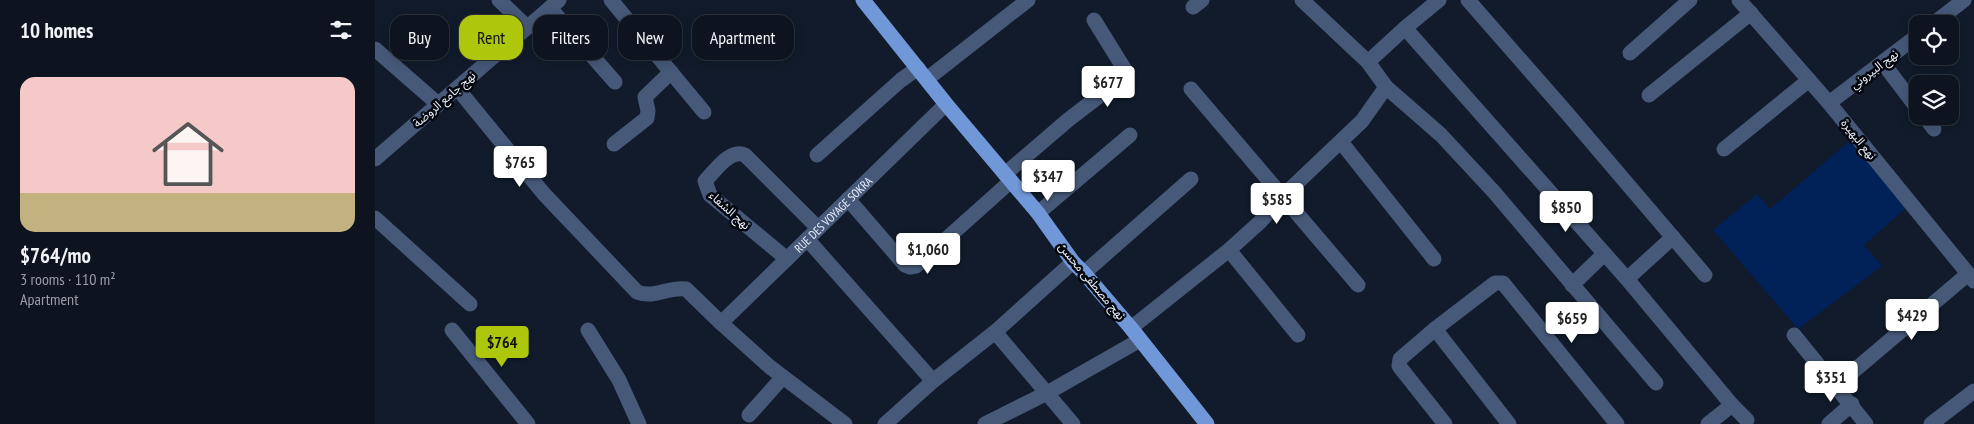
<!DOCTYPE html>
<html lang="en">
<head>
<meta charset="utf-8">
<style>
  :root { --surface:#0d1420; --page:#161d29; --text:#f1f3f6; --muted:#9a9ea5; --line:#2d333e; --accent:#aec60b }
  body { margin:0; font-family:"PT Sans Narrow","Noto Sans Arabic",sans-serif; background:var(--page); color:var(--text); height:100vh; display:flex; flex-direction:column; font-size:19px; white-space:nowrap }
  * { box-sizing:border-box; margin:0 }
  p { font-size:16px; color:var(--muted) }
  .icon { flex:none; width:28px; height:28px; fill:none; stroke:currentColor; stroke-width:2; stroke-linecap:round; stroke-linejoin:round }
  .map { position:relative; flex:1; overflow:hidden }
  .side { display:flex; flex-direction:column; background:var(--surface); width:375px }
  .side>* { flex:none }
  .guide { position:absolute; left:15px; top:15px; width:475px; height:45px; display:flex; gap:10px }
  .tools { position:absolute; left:1534px; top:15px; display:grid; gap:10px }
  .tools a { display:grid; place-items:center; width:50px; height:50px; border-radius:10px; background:var(--surface); box-shadow:0 2px 12px #0003,0 0 0 1px var(--line); font-size:25px }
  .price { position:absolute; translate:-50% -42px; padding:0 11px; border-radius:5px; background:#fff; color:#222; font-size:16px; line-height:32px; filter:drop-shadow(0 1px 2px #0008) }
  .price::after { content:''; position:absolute; left:50%; top:30px; width:15px; height:11px; margin-left:-8px; background:inherit; clip-path:polygon(0 0,100% 0,50% 100%) }
  .price.current { background:var(--accent); color:#111 }
  ul { padding:0; list-style:none }
  li { display:grid; align-content:center; gap:10px; height:265px; padding:0 20px }
  li+li { border-top:1px solid var(--line) }
  li span { display:grid; place-items:center; height:155px; border-radius:15px; color:#555 }
  li>.icon { margin-inline-start:auto }
  span .icon { width:90px; height:90px; fill:#fffc; stroke-width:1 }
  li b { font-size:21px }
  h2 { display:flex; justify-content:space-between; align-items:center; height:60px; padding:0 20px; font-size:21px }
  .chip { padding:0 18px; border-radius:15px; background:var(--surface); box-shadow:0 2px 12px #0003,0 0 0 1px var(--line); font-size:18px; line-height:45px }
  .chip.current { background:var(--accent); color:#111 }
  main { display:flex; flex:1; min-height:0 }
  .map>svg:first-child { display:block }
  .green { fill:#012258 }
  .lines { fill:none; stroke-linecap:round; stroke-linejoin:round }
  .minor { stroke:#465978; stroke-width:15 }
  .major { stroke:#7097d7; stroke-width:15 }
  .labels { text-anchor:middle; dominant-baseline:central; stroke-width:5; stroke-linejoin:round; paint-order:stroke }
  .street-label { font-size:12px; fill:#e9f0fc; stroke:#03060c }
</style>
</head>
<body>
<main>
<section class="side">
<h2>10 homes<svg class="icon" aria-label="filters" viewBox="0 0 24 24"><path d="M4 7h16M4 17h16"/><circle cx="9" cy="7" r="2"/><circle cx="15" cy="17" r="2"/></svg></h2>
<ul>
<li><span style="background:linear-gradient(#f6c9c9 75%,#c2b280 0)"><svg class="icon" aria-label="home" viewBox="0 0 24 24"><path d="M3 11l9-7 9 7M6 9v11h12V9"/></svg></span><div><b>$764/mo</b><p>3 rooms · 110 m²</p><p>Apartment</p></div></li>
</ul>
</section>
<div class="map">
<svg width="1599" height="424" viewBox="0 0 1599 424">
  <rect width="100%" height="100%" fill="#111b2b"/>
  <polygon class="green" points="1477,139 1532,207 1489,245 1507,266 1423,329 1338,230 1382,194 1395,209"/>
  <g class="lines">
    <g class="minor">
      <polyline points="124,0 152,27"/>
      <polyline points="236,0 329,112"/>
      <polyline points="927,0 993,62 1011,87 1066,135 1119,192 1281,383"/>
      <polyline points="1093,0 1191,112 1330,275"/>
      <polyline points="1364,0 1454,103 1599,281"/>
      <polyline points="818,7 827,0"/>
      <polyline points="175,8 240,82"/>
      <polyline points="1558,24 1589,0"/>
      <polyline points="1030,28 1252,279 1357,405 1372,420"/>
      <polyline points="0,49 63,104"/>
      <polyline points="1255,53 1315,0"/>
      <polyline points="993,62 1030,28 1064,0"/>
      <polyline points="1508,63 1542,108"/>
      <polyline points="552,79 653,0"/>
      <path d="M82,88L169,194L262,292C280,299 294,286 311,289L346,323L395,367L470,424"/>
      <polyline points="816,89 983,285"/>
      <polyline points="1274,95 1376,13"/>
      <polyline points="1454,103 1542,36"/>
      <polyline points="1549,116 1559,129"/>
      <polyline points="966,142 1059,259"/>
      <polyline points="239,144 272,118 273,111 270,97 296,72"/>
      <polyline points="1349,149 1434,80"/>
      <polyline points="442,155 526,80 543,68"/>
      <polyline points="0,159 184,0"/>
      <polyline points="630,174 693,120 749,77 750,70 719,20"/>
      <polyline points="473,199 530,265 535,267 541,266 636,181"/>
      <polyline points="663,213 755,135"/>
      <polyline points="0,218 95,304"/>
      <polyline points="432,239 558,381"/>
      <polyline points="854,250 923,335"/>
      <path d="M412,259L335,195L330,181C340,171 355,148 370,155L443,228"/>
      <polyline points="709,273 816,179"/>
      <polyline points="1252,279 1298,237"/>
      <polyline points="1197,285 1229,254"/>
      <path id="s1" d="M346,323L571,104"/>
      <polyline points="756,328 854,250 885,222 907,197 987,121 1011,87"/>
      <polyline points="1060,329 1134,424"/>
      <polyline points="77,330 153,424"/>
      <polyline points="213,330 244,380 264,424"/>
      <polyline points="620,332 698,424"/>
      <polyline points="1419,335 1491,424"/>
      <polyline points="1461,386 1593,274"/>
      <polyline points="374,415 407,378"/>
      <polyline points="510,424 558,381 620,332 698,262"/>
      <polyline points="610,424 672,393 765,340"/>
      <polyline points="1070,424 1024,366 1025,359 1060,329 1120,283 1128,283 1242,424"/>
      <polyline points="1333,424 1357,405"/>
      <polyline points="1454,424 1477,404"/>
      <polyline points="1556,424 1599,391"/>
    </g>
    <polyline class="major" points="488,0 571,104 663,213 698,262 709,273 756,328 832,424"/>
  </g>
  <g class="labels">
    <g class="street-label">
      <text transform="translate(1499 69) rotate(-37)">نهج البيروني</text>
      <text transform="translate(69 99) rotate(-41)">نهج جامع الروضة</text>
      <text transform="translate(1484 139) rotate(51)">نهع البهيرة</text>
      <text transform="translate(355 210) rotate(42)">نهج الشفاء</text>
      <text stroke="none"><textPath href="#s1" startOffset="156">RUE DES VOYAGE SOKRA</textPath></text>
      <text transform="translate(717 281) rotate(50)">نهج مصطفى محسن</text>
    </g>
  </g>
</svg>
<div class="tools">
<a><svg class="icon" aria-label="locate" viewBox="0 0 24 24"><circle cx="12" cy="12" r="6"/><path d="M12 2v4M12 18v4M2 12h4M18 12h4"/></svg></a>
<a><svg class="icon" aria-label="layers" viewBox="0 0 24 24"><path d="M12 4l9 5-9 5-9-5zM3 14l9 5 9-5"/></svg></a>
</div>
<b class="price" style="left:733px;top:108px">$677</b>
<b class="price" style="left:145px;top:188px">$765</b>
<b class="price" style="left:673px;top:202px">$347</b>
<b class="price" style="left:902px;top:225px">$585</b>
<b class="price" style="left:1191px;top:233px">$850</b>
<b class="price" style="left:553px;top:275px">$1,060</b>
<b class="price" style="left:1537px;top:341px">$429</b>
<b class="price" style="left:1197px;top:344px">$659</b>
<b class="price current" style="left:127px;top:368px">$764</b>
<b class="price" style="left:1456px;top:403px">$351</b>
<div class="guide">
<a class="chip">Buy</a>
<a class="chip current">Rent</a>
<a class="chip">Filters</a>
<a class="chip">New</a>
<a class="chip">Apartment</a>
</div>
</div>
</main>
</body>
</html>
